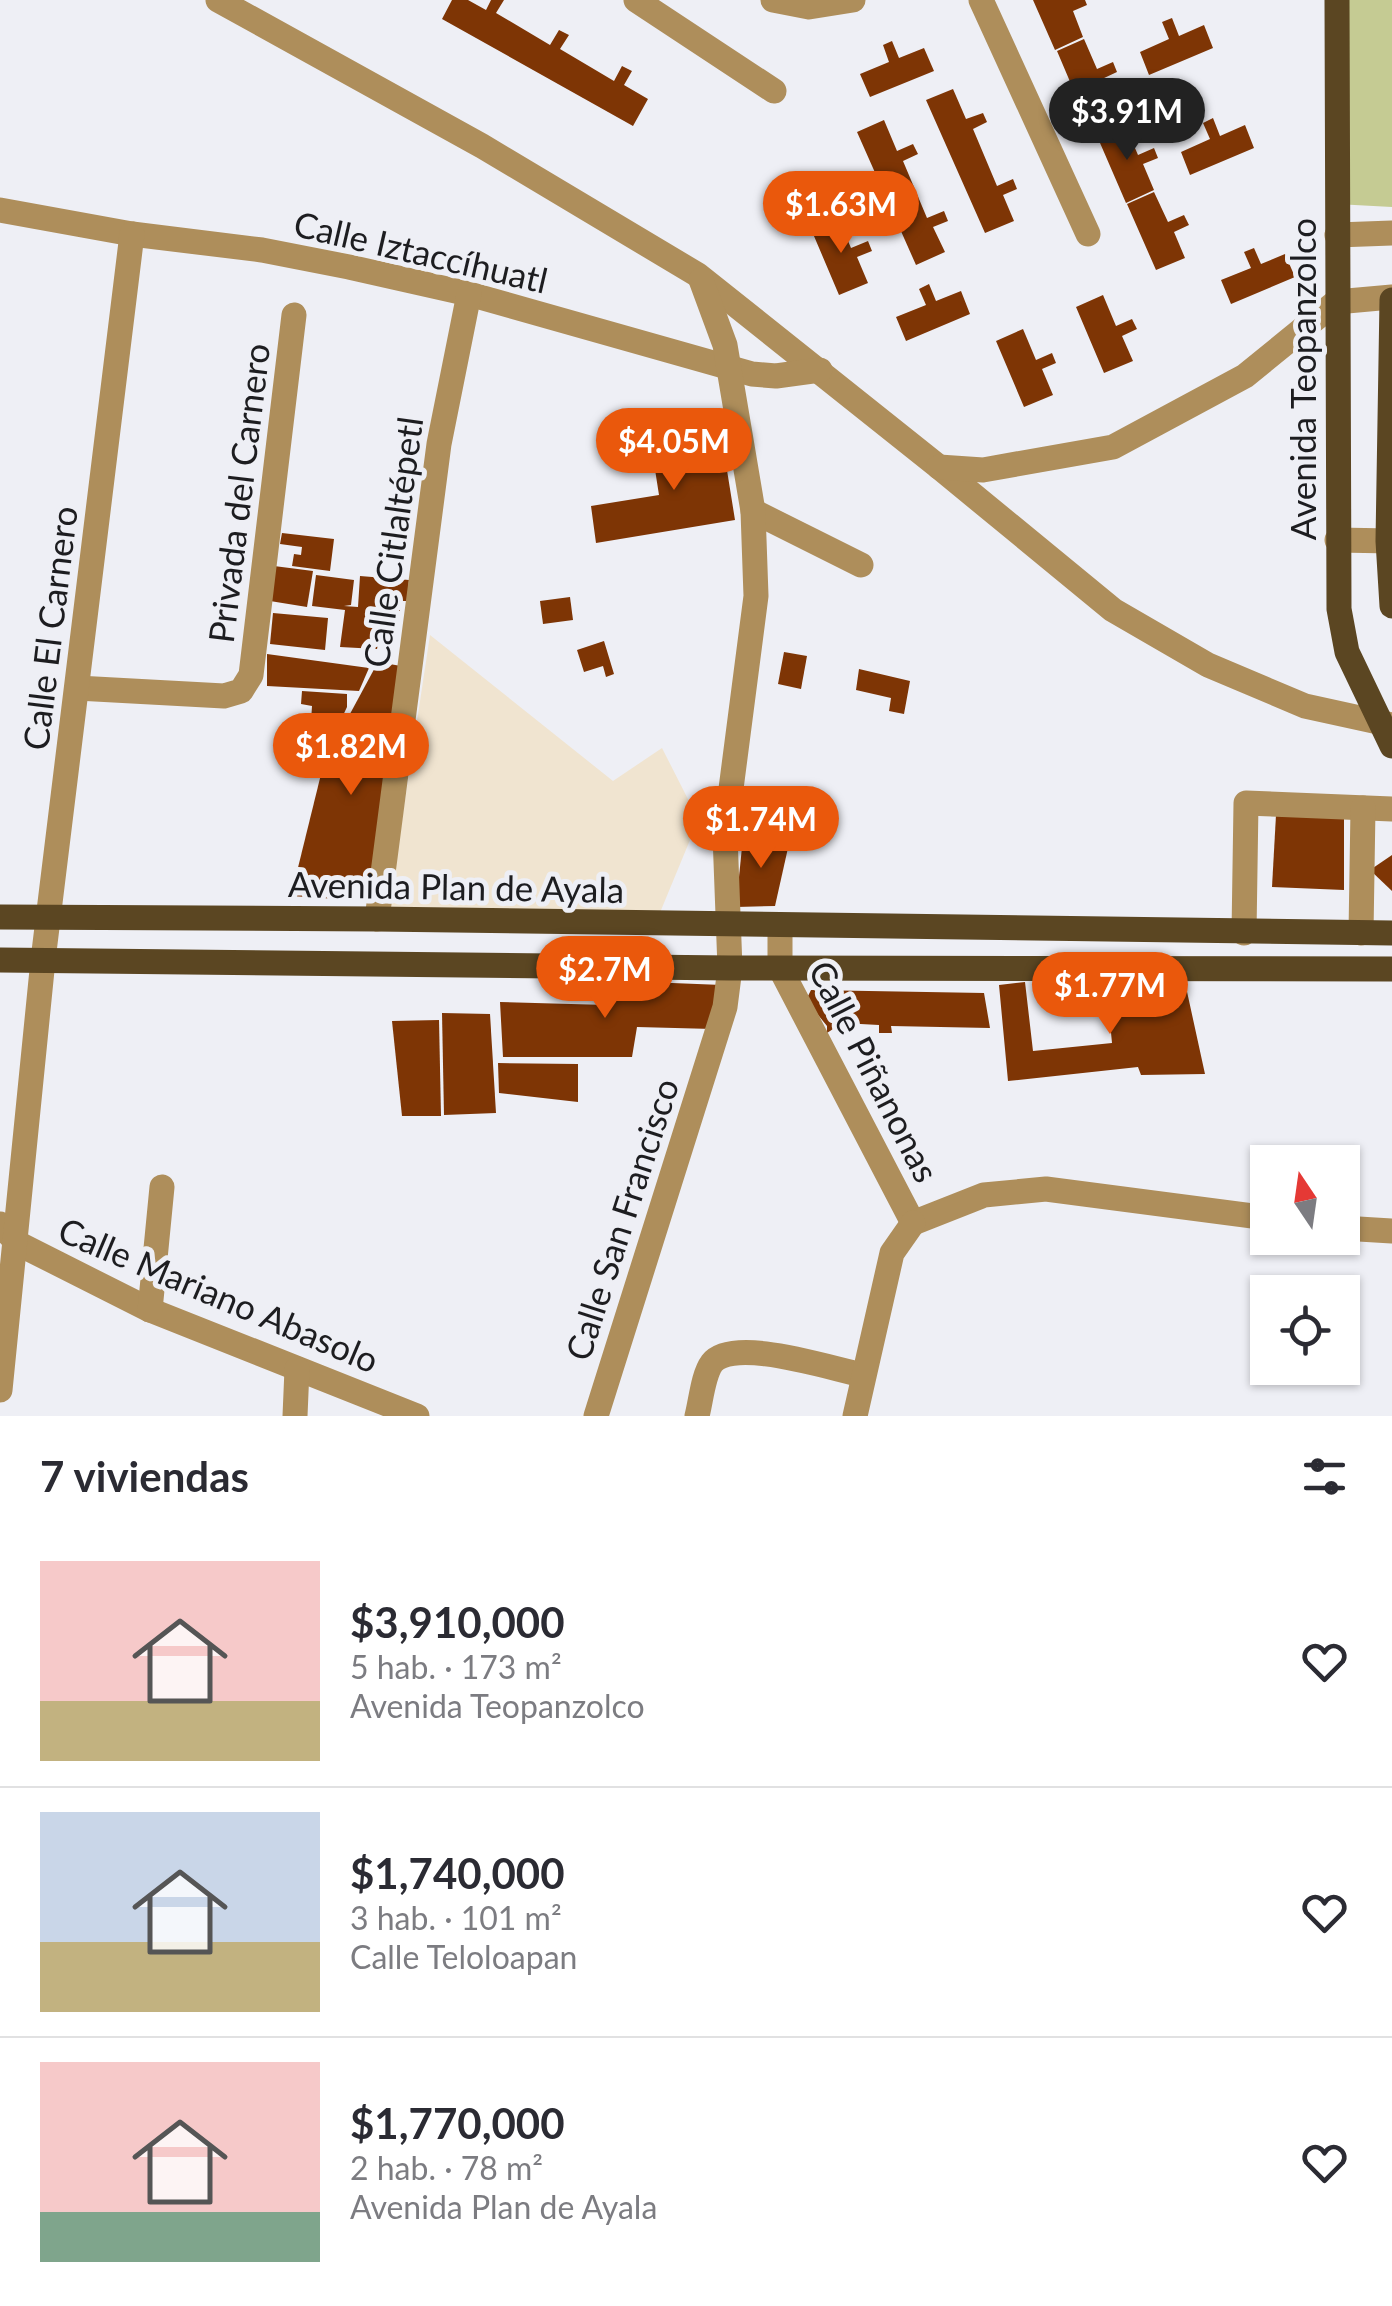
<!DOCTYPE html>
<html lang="es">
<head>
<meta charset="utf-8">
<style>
  :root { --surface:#fff; --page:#f7f7f7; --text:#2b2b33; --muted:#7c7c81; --line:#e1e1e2; --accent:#ea580c }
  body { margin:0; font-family:Lato,sans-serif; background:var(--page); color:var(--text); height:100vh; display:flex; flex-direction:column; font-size:38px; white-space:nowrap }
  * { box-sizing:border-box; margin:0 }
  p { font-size:32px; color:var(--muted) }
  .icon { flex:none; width:55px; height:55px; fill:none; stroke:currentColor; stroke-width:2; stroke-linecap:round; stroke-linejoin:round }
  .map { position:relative; height:1416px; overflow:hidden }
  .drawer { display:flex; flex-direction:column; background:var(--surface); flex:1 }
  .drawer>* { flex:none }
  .needle { width:65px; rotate:347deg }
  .tools { position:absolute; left:1250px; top:1145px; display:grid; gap:20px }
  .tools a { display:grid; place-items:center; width:110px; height:110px; border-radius:0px; background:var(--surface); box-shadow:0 2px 8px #0004; font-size:50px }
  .price { position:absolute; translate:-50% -85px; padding:0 22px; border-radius:35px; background:var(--accent); color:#fff; font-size:32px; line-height:65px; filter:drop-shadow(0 2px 5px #0008) }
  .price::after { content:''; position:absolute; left:50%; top:60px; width:30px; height:22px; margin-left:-15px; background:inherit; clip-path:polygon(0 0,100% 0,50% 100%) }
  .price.current { background:#222; color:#fff }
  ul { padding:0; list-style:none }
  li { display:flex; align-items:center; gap:30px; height:250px; padding:0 40px }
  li+li { border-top:2px solid var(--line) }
  li span { display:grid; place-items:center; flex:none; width:280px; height:200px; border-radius:0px; color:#555 }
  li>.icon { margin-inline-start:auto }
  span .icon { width:120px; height:120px; fill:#fffc; stroke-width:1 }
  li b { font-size:42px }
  h2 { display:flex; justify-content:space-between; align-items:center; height:120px; padding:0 40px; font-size:42px }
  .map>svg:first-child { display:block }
  .commercial { fill:#f0e4d0 }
  .green { fill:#c5cb93 }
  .building { fill:#7e3505 }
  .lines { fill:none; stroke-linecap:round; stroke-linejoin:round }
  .minor { stroke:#ae8e5b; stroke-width:25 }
  .major { stroke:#5b4622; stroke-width:25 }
  .labels { text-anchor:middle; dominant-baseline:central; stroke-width:10; stroke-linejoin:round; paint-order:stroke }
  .street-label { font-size:35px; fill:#1d1d20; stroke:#eeeff5 }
</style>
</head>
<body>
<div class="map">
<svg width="1392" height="1416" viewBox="0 0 1392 1416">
  <rect width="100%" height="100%" fill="#eeeff5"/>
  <polygon class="commercial" points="430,635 613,781 662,748 692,807 702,811 659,915 388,913"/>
  <polygon class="green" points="1336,0 1392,0 1392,207 1336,204"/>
  <g class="building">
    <polygon points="452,0 468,0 486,10 491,0 504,0 496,13 550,45 559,30 569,35 560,49 614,81 622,66 632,71 624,85 648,99 633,126 442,19"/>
    <polygon points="1033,0 1085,0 1087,5 1073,11 1083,37 1055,50"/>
    <polygon points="1172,18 1179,36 1204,25 1213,48 1149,75 1140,52 1169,39 1162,22"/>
    <polygon points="1084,39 1097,69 1113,62 1117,72 1102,79 1114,105 1085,117 1057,51"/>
    <polygon points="892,41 899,58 924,48 934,71 870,97 860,74 889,62 883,45"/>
    <polygon points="953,89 966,119 983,113 987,122 973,129 997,186 1013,179 1017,189 1003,195 1014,221 985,233 926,100"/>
    <polygon points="1213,118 1220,136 1245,125 1254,148 1190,175 1181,152 1210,139 1203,123"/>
    <polygon points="884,120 897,151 913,144 918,154 903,161 927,218 944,211 948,221 933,227 945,252 916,265 857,132"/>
    <polygon points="1125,125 1138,155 1154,148 1158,158 1143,164 1154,190 1126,203 1097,136"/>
    <polygon points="1154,192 1168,222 1184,215 1189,225 1174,232 1185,258 1156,270 1127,204"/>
    <polygon points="838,217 851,248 868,241 872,251 857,257 868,283 839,295 811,229"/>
    <polygon points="1254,248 1261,264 1285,254 1295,277 1231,304 1221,280 1251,268 1244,252"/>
    <polygon points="929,284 936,301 961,291 970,314 906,341 896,317 926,305 919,289"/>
    <polygon points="1103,295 1116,326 1132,319 1137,329 1122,336 1133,361 1104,373 1076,307"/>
    <polygon points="1023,329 1036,360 1052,353 1056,363 1042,369 1053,395 1024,407 996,341"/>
    <polygon points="721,433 735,520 596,543 591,506 659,495 651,444"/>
    <polygon points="282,533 334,539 330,571 292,566 294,554 301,555 302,547 280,544"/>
    <polygon points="274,566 313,571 307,607 270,601"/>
    <polygon points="316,575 354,580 351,605 344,606 358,607 360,576 409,580 407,601 400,601 400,611 392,610 390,635 380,635 377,649 340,647 345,610 312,606"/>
    <polygon points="570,597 573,620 543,624 540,601"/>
    <polygon points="273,613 328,618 325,650 270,644"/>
    <polygon points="604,641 614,674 606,677 603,666 584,672 577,650"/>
    <polygon points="784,652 807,656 801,689 778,684"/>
    <polygon points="267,654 369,668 359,691 267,686"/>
    <polygon points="378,662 401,666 368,901 291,896 324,762"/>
    <polygon points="859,669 910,681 904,714 889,711 891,698 856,690"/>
    <polygon points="302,691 347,694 347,707 339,724 311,722 312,706 301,704"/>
    <polygon points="1276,815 1344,815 1344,890 1272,887"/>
    <polygon points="743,837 790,839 775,906 736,907"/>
    <polygon points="1392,855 1392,891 1370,870"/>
    <polygon points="647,982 722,985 713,1029 637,1027 632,1057 503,1057 500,1002 607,1005 608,987 645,987"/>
    <polygon points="1025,982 1033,1051 1112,1043 1107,990 1186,987 1205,1074 1141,1075 1138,1067 1008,1081 999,985"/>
    <polygon points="811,990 984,993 990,1028 891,1026 892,1033 879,1033 879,1025 842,1023 827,1033 827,1026 806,1000"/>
    <polygon points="442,1013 490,1014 496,1113 444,1115"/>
    <polygon points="439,1020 441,1116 402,1116 392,1021"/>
    <polygon points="498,1063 578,1064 578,1102 499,1093"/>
  </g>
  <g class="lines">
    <g class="minor">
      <polyline points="218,0 482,146 698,275 939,467 1113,610 1208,665 1305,706 1392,725"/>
      <polyline points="636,0 774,91"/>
      <polyline points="773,0 809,7 853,0"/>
      <polyline points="981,0 1088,234"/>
      <polyline points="0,210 132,234 262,250 349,267 469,294 752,374 776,376 820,370"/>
      <polyline points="1337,235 1392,233"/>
      <polyline points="939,467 983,470 1113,447 1245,376 1336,302 1392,297"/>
      <polyline points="753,511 861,565"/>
      <polyline points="1337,540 1392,541"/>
      <polyline points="77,688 224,696 241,691 251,675 294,315"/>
      <polyline points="377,919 439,444 469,294"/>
      <polyline points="780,925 780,968 913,1223"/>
      <polyline points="1244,933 1246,803 1392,809"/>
      <polyline points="1361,933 1363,808"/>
      <polyline points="913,1223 984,1195 1046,1189 1268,1218"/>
      <polyline points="0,1224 17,1243 150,1310 417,1416"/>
      <polyline points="1342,1228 1392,1231"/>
      <polyline points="150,1310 162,1187"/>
      <polyline points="0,1390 43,960 132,234"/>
      <polyline points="295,1416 297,1369"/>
      <polyline points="596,1416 725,1007 730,968 725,835 756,596 753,511 725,345 701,280"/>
      <path d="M697,1416C701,1401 703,1375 712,1363C733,1336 832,1369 863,1375"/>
      <polyline points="855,1416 892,1253 913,1223"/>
    </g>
    <g class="major">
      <polyline points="1337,0 1339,609 1347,652 1392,746"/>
      <polyline points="1392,300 1388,541 1392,606"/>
      <polyline points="0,917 377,919 1392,933"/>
      <polyline points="0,960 730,968 1392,969"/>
    </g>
  </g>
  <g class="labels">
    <g class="street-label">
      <text transform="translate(421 251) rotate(13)">Calle Iztaccíhuatl</text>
      <text transform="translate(1302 379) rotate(-90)">Avenida Teopanzolco</text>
      <text transform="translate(238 493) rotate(-83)">Privada del Carnero</text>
      <text transform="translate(392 542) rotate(-82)">Calle Citlaltépetl</text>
      <text transform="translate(49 628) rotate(-83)">Calle El Carnero</text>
      <text transform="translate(456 886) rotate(1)">Avenida Plan de Ayala</text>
      <text transform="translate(875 1071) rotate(63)">Calle Piñanonas</text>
      <text transform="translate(621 1219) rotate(-72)">Calle San Francisco</text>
      <text transform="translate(219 1294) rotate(23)">Calle Mariano Abasolo</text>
    </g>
  </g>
</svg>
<div class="tools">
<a><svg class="needle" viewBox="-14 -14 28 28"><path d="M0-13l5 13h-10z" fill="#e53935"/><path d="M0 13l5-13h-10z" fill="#7c7c81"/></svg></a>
<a><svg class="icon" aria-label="locate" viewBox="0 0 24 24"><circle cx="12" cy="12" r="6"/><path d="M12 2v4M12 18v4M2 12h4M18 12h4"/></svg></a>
</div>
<b class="price current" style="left:1127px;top:163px">$3.91M</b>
<b class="price" style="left:841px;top:256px">$1.63M</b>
<b class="price" style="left:674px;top:493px">$4.05M</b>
<b class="price" style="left:351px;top:798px">$1.82M</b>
<b class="price" style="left:761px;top:871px">$1.74M</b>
<b class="price" style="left:605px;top:1021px">$2.7M</b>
<b class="price" style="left:1110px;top:1037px">$1.77M</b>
</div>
<section class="drawer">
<h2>7 viviendas<svg class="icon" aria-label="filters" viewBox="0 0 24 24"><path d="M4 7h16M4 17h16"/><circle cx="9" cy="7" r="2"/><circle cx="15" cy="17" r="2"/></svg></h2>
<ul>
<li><span style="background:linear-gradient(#f6c9c9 70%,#c2b280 0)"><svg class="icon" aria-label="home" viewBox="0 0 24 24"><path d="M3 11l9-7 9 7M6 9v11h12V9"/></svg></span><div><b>$3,910,000</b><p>5 hab. · 173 m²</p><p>Avenida Teopanzolco</p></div><svg class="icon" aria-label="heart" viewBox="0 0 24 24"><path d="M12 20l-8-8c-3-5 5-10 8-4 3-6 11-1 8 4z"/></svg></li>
<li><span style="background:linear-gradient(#c9d6e8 65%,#c2b280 0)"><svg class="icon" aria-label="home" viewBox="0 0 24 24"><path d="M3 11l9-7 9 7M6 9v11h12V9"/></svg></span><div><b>$1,740,000</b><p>3 hab. · 101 m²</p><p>Calle Teloloapan</p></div><svg class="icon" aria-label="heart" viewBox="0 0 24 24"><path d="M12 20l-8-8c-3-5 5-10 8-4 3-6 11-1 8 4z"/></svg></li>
<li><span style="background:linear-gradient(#f6c9c9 75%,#7fa58c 0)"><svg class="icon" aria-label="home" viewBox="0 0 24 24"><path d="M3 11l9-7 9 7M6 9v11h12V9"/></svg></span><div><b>$1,770,000</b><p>2 hab. · 78 m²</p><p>Avenida Plan de Ayala</p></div><svg class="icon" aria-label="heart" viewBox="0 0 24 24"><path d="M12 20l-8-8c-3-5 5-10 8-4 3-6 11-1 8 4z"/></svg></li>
</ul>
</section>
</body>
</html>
